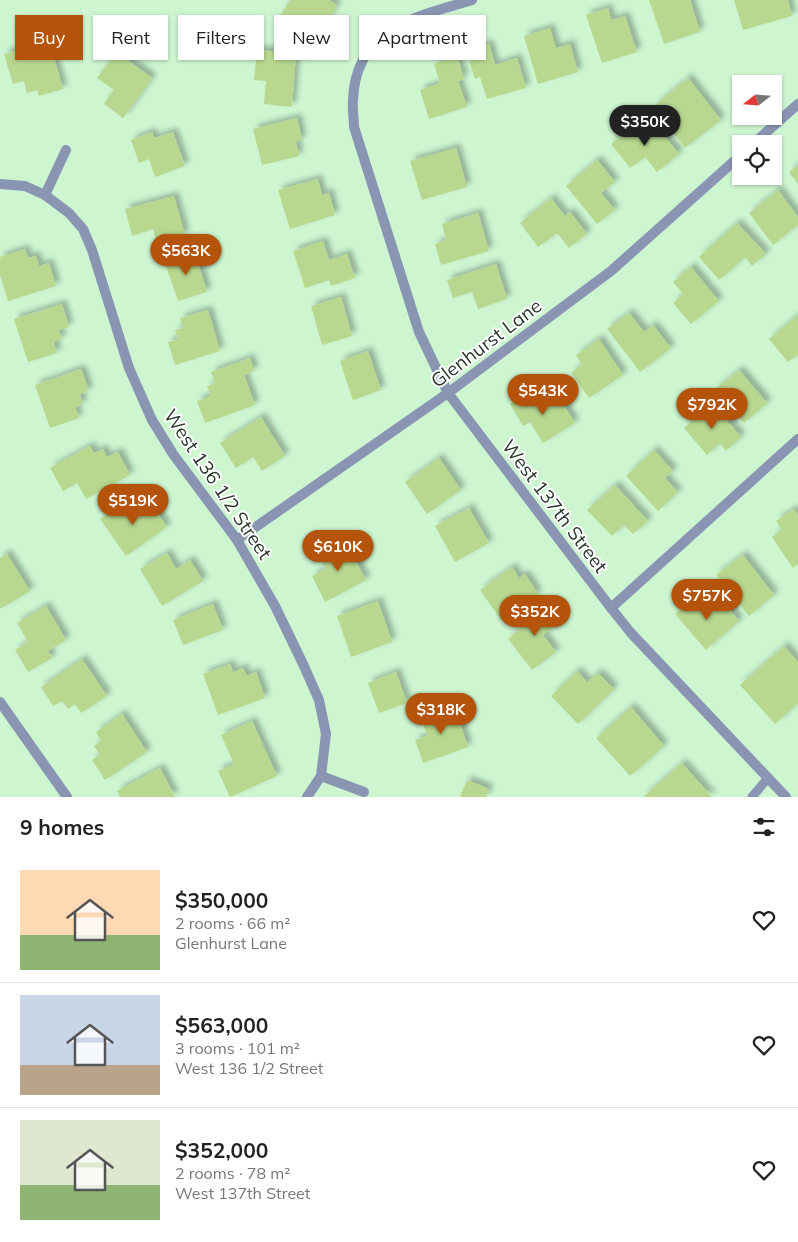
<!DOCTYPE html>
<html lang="en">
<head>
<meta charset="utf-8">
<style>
  :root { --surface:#fff; --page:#f6f6f6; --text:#222; --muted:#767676; --line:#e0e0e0; --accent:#b45309 }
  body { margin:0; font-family:Mulish,sans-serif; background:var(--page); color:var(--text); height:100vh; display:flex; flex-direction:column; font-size:19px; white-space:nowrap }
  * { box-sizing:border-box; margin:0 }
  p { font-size:16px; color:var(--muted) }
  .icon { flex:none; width:28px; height:28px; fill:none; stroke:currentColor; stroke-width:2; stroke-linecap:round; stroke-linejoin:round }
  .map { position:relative; height:797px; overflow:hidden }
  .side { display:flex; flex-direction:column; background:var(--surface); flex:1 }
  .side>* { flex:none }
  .top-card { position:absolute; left:15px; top:15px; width:500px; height:45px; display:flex; gap:10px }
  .needle { width:32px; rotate:253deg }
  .fabs { position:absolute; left:732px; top:75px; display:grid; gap:10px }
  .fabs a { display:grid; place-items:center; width:50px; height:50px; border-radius:0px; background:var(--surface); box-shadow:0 1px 4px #0004; font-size:25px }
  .price { position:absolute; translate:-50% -42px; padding:0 11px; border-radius:18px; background:var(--accent); color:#fff; font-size:16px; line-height:32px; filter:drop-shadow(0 1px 2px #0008) }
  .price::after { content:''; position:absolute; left:50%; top:30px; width:15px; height:11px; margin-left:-8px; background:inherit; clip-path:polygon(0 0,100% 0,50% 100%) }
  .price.selected { background:#222; color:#fff }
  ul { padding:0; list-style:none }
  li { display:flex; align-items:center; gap:15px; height:125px; padding:0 20px }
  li+li { border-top:1px solid var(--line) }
  li span { display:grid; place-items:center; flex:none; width:140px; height:100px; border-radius:0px; color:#555 }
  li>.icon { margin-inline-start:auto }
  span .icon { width:60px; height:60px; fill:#fffc; stroke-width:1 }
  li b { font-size:21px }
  h2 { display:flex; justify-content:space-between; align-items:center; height:60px; padding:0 20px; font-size:21px }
  .pill { padding:0 18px; border-radius:0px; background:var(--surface); box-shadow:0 1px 4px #0004; font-size:18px; line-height:45px }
  .pill.selected { background:var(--accent); color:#fff }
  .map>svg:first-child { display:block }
  .building { fill:#b8d890; filter:url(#shadow) }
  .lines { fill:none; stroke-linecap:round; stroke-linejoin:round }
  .lane { stroke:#8995b3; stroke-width:9 }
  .street { stroke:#8995b3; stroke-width:10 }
  .labels { text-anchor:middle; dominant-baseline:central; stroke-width:4; stroke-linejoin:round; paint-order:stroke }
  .street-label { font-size:19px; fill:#273729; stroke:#fff }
</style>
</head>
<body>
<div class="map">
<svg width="798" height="797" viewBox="0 0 798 797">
  <defs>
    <filter id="shadow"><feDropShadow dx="4.5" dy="-4.5" stdDeviation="2.5" flood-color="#0004"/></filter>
  </defs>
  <rect width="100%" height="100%" fill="#ccf5d0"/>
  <g class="building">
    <polygon points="290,0 329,0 337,5 321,31 312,25 305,35 279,18"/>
    <polygon points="649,0 690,0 700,32 664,44"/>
    <polygon points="734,0 788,0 792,16 743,30"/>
    <polygon points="608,8 611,20 625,16 637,52 602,63 586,15"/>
    <polygon points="550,28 556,48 570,44 578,72 538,84 524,36"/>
    <polygon points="49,41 63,89 39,96 37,90 27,93 24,81 13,84 4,54"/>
    <polygon points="489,44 495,65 517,58 526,88 487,99 480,77 475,79 466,51"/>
    <polygon points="257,50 296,53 292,107 264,104 266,81 254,80"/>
    <polygon points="116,52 152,78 123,118 104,104 114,90 97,78"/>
    <polygon points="457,56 464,79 458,81 467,107 429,119 420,90 440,83 434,64"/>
    <polygon points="688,78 721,120 685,148 668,126 670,124 655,105"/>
    <polygon points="297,118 302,140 296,142 299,156 262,165 253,129"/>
    <polygon points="641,120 656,139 662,133 679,154 657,172 645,157 630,168 611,144"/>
    <polygon points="152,132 154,138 173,132 185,166 155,177 149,159 139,163 131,140"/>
    <polygon points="456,148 467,187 422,200 410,161"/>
    <polygon points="597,160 615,182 601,193 615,210 597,224 566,186"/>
    <polygon points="798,165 798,184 789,172"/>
    <polygon points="318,179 322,195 329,193 335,215 290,229 278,190"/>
    <polygon points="778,190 798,217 798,225 773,245 749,213"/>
    <polygon points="174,196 185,235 157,243 153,229 132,236 125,209"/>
    <polygon points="551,198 565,216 570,212 587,234 569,248 557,233 538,247 520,223"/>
    <polygon points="478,213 489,251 441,265 435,244 446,240 442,224"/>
    <polygon points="737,223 766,254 752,266 745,257 719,280 699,257"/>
    <polygon points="323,241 329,260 347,254 355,278 331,286 329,280 305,288 293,251"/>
    <polygon points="25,249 28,258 36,256 39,266 49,263 56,286 8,301 0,275 0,257"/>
    <polygon points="194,250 207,292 178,301 164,260"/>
    <polygon points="496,264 507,299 478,309 472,292 453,298 447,280"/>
    <polygon points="691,267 719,301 691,324 673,303 683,294 673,282"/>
    <polygon points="341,297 352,336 322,345 311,306"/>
    <polygon points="62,304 69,327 59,330 62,339 54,342 57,353 28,362 14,319"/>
    <polygon points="208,310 220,351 175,365 168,342 178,340 175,330 183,328 180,318"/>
    <polygon points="629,313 644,332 653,325 671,348 640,372 607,329"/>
    <polygon points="798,315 798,357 797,355 788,362 769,339"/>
    <polygon points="599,339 623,375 589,398 571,373 582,365 576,355"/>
    <polygon points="368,351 381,390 353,400 340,361"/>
    <polygon points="250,358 254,371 244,375 255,405 205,423 197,401 211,396 207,386 215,383 211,372"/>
    <polygon points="81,369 89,391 80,394 83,404 75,407 79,418 50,428 35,385"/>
    <polygon points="739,370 767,403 744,423 715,390"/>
    <polygon points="531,391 540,407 558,396 575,423 543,443 530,422 523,426 510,404"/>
    <polygon points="712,403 741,437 726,451 720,443 707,455 684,428"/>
    <polygon points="261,417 285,456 262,471 253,457 236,468 220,443"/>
    <polygon points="90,446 94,453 103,449 107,457 118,452 130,475 86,499 77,483 63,491 50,468"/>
    <polygon points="654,450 673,471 665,478 678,492 658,511 626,476"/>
    <polygon points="439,458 461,490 427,514 405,482"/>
    <polygon points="615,485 648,521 633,534 624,525 612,536 587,510"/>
    <polygon points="126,501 132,510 139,505 145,514 153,507 167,527 126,556 100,519"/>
    <polygon points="469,508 489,543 455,562 435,526"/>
    <polygon points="794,509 798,515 798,564 793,568 772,537 782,530 776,521"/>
    <polygon points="345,541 366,580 325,602 312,576 326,569 318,555"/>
    <polygon points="167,553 176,569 190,560 203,581 162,606 140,569"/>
    <polygon points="7,554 30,591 0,609 0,558"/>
    <polygon points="743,555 774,595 749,616 716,575"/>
    <polygon points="512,567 519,578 525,574 538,594 501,620 480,590"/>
    <polygon points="697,595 709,609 720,599 739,621 706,650 675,614"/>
    <polygon points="378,601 392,642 351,657 337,616"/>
    <polygon points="545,603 560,622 543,635 556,652 532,670 508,639 527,624 524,619"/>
    <polygon points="213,604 223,630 183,645 173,620"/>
    <polygon points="46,606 66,640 48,651 52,658 28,672 15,650 28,642 17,623"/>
    <polygon points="784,646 798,662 798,703 775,724 740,685"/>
    <polygon points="82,659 107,696 81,713 75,704 68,709 62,701 53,706 41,687"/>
    <polygon points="230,664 233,672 243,668 247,676 256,672 265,698 218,715 203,674"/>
    <polygon points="577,671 587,682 598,673 614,689 578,724 551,696"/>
    <polygon points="396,672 407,703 379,713 368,683"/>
    <polygon points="454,705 468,747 423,763 415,740 427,736 421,716"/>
    <polygon points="631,707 664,746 630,776 596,738"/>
    <polygon points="122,714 147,752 105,780 92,760 100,755 94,746 101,741 96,732"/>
    <polygon points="252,721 277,776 230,797 218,771 234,764 221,735"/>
    <polygon points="682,763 712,797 643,797"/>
    <polygon points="160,768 175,797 120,797 117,791"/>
    <polygon points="467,780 489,789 486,797 460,797"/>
  </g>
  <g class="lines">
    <polyline class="lane" points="752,797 768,778"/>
    <g class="street">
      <path d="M472,0C416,17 356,27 353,100C352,109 354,118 354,127L419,332L448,393L611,608L631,633L786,797"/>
      <polyline points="753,144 798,104"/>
      <polyline points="0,184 25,186 45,195 66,150"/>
      <polyline points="45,195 69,213 83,229 92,250 129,368 152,420 173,454 237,540 275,606 303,664 319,700 326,734 321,776"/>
      <polyline points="237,540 448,393 611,271 741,155"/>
      <polyline points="611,608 798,439"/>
      <polyline points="0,702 67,797"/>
      <polyline points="307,797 321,776 364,792"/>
    </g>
  </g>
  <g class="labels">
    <g class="street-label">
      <text transform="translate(486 343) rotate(-37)">Glenhurst Lane</text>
      <text transform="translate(218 484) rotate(56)">West 136 1/2 Street</text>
      <text transform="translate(555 506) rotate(53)">West 137th Street</text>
    </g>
  </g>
</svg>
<div class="fabs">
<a><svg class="needle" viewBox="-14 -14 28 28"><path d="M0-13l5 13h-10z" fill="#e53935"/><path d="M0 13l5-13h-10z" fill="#767676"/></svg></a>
<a><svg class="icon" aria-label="locate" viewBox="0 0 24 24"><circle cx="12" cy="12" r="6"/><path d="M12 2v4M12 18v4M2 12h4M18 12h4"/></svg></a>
</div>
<b class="price selected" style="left:645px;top:147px">$350K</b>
<b class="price" style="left:186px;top:276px">$563K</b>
<b class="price" style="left:543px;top:416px">$543K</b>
<b class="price" style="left:712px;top:430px">$792K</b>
<b class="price" style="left:133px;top:526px">$519K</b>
<b class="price" style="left:338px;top:572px">$610K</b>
<b class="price" style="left:707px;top:621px">$757K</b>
<b class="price" style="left:535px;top:637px">$352K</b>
<b class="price" style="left:441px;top:735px">$318K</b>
<div class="top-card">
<a class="pill selected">Buy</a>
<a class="pill">Rent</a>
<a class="pill">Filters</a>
<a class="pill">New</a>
<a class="pill">Apartment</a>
</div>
</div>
<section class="side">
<h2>9 homes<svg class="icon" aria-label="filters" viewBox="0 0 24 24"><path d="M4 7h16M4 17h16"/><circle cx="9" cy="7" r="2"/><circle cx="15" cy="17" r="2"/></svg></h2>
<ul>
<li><span style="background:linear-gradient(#ffd9b3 65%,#8fb573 0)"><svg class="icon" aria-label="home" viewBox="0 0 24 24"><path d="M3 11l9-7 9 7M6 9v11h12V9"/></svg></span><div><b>$350,000</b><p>2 rooms · 66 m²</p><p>Glenhurst Lane</p></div><svg class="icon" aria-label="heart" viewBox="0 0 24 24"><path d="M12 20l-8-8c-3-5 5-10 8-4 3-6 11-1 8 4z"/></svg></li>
<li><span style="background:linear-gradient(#c9d6e8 70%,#b9a48a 0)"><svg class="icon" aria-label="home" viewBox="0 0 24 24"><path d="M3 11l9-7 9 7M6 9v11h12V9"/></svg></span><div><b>$563,000</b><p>3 rooms · 101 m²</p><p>West 136 1/2 Street</p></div><svg class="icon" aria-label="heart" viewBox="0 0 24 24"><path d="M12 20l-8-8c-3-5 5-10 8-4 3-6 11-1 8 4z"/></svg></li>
<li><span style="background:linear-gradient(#dfe7d0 65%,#8fb573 0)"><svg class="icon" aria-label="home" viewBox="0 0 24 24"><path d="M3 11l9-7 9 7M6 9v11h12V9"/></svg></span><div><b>$352,000</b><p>2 rooms · 78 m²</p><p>West 137th Street</p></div><svg class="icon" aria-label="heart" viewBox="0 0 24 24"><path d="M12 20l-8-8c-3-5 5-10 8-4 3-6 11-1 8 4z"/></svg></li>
</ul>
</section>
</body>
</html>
